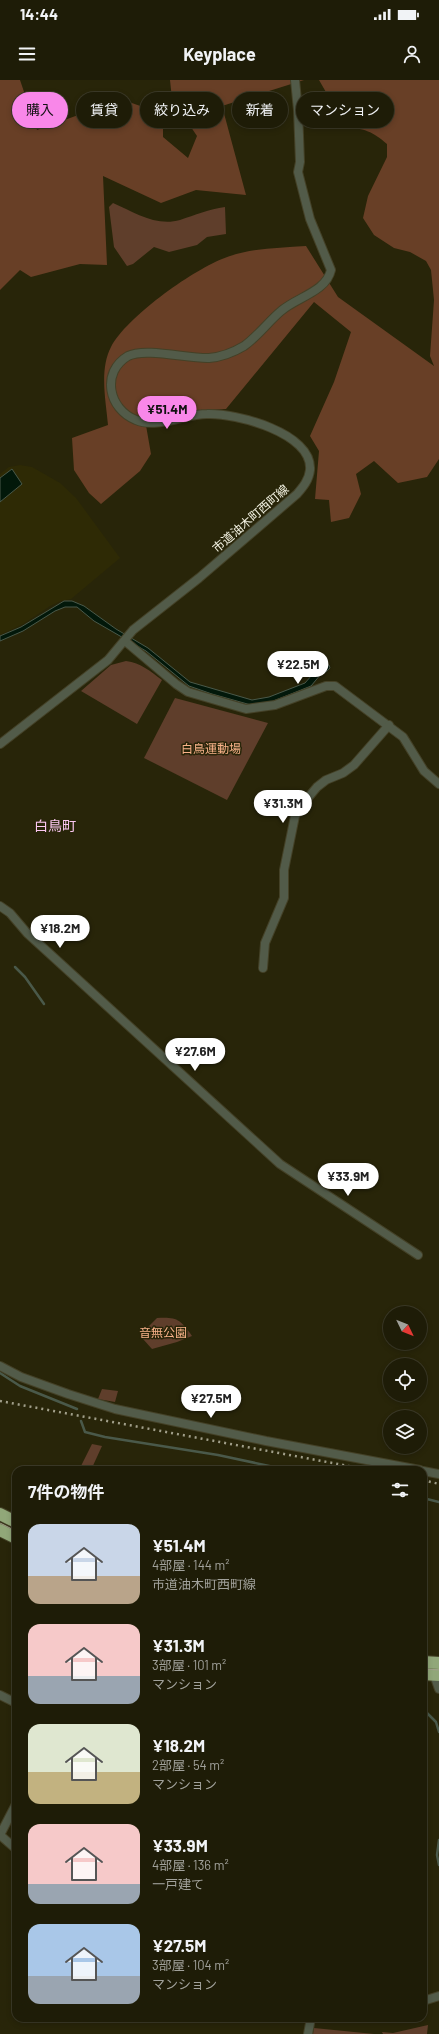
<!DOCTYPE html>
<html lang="ja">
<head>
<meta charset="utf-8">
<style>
  :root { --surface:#1e1c07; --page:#2b2915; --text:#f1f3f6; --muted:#a1a19b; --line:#3c3a28; --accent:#f987e9 }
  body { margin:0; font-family:Barlow,"Noto Sans JP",sans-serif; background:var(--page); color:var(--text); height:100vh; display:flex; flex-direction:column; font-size:15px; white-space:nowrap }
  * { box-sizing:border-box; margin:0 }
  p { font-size:13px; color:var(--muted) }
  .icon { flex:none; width:22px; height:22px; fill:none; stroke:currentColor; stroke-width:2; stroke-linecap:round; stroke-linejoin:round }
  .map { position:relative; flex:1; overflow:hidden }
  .sheet { position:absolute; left:12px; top:1386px; width:415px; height:556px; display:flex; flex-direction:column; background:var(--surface); border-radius:12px; box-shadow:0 2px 6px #0003,0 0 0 1px var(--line) }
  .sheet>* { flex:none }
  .hud { position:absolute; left:12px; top:12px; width:415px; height:36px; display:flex; gap:8px }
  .needle { width:26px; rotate:133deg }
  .controls { position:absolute; left:383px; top:1226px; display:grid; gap:8px }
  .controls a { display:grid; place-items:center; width:44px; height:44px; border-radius:50%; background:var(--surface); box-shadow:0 2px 6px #0003,0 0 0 1px var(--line); font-size:20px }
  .price { position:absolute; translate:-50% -34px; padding:0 9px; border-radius:14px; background:#fff; color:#222; font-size:13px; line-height:26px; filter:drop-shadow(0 1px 2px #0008) }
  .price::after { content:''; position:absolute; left:50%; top:24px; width:12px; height:9px; margin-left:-6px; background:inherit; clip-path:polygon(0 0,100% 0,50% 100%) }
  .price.selected { background:var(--accent); color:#111 }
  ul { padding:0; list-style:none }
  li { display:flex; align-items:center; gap:12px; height:100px; padding:0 16px }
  li span { display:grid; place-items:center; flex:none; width:112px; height:80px; border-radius:12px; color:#555 }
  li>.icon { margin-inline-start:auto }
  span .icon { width:48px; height:48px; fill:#fffc; stroke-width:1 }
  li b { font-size:17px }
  h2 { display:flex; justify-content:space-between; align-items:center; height:48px; padding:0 16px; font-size:17px }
  .chip { padding:0 14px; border-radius:18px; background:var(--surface); box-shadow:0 2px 6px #0003,0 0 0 1px var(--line); font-size:14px; line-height:36px }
  .chip.selected { background:var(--accent); color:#111 }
  .status { display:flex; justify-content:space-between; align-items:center; height:28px; padding:0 20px; background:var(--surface); direction:ltr }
  .status svg { height:11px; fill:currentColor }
  header { display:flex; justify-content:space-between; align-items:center; height:52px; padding:0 16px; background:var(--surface); font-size:18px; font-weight:700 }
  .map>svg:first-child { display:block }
  .built { fill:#2e2a05 }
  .green { fill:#5f3e2b }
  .forest { fill:#683f26 }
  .water { fill:#02180a; stroke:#4a594a }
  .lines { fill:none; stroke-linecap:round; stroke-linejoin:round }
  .stream { stroke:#4a594a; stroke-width:2.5 }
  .minor-casing { stroke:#444127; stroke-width:10 }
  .highway-casing { stroke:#444127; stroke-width:14 }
  .minor { stroke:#525b49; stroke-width:8 }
  .highway { stroke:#91a779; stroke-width:12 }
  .tram { stroke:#a19f8a; stroke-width:1 }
  .rail { stroke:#a19f8a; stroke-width:2.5; stroke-dasharray:2 4; stroke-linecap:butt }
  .labels { text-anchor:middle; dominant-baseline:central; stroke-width:3; stroke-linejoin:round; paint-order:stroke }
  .street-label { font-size:12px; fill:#f1f0e0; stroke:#282509 }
  .park-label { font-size:12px; fill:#f9b289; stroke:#282509 }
  .quarter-label { font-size:14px; fill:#fbc7f2; stroke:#282509 }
</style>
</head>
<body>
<div class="status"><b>14:44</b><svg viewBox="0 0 49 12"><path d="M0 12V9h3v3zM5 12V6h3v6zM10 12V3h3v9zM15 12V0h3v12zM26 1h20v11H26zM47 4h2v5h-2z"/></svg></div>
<header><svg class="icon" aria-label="menu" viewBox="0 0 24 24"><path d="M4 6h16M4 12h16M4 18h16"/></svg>Keyplace<svg class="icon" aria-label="person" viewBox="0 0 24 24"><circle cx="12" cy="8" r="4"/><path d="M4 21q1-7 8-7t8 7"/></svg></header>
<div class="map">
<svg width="439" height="1954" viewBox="0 0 439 1954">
  <rect width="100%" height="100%" fill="#282509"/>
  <polygon class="built" points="20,385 32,387 60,403 76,418 120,478 71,519 61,521 50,526 23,544 0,555 0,394 9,387"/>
  <g class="green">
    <path d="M113,123C134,132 156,147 180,140C195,135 209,129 225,127L226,154L207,157L197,165L169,172L154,167L133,184L127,186L114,167L109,127Z"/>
    <path d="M126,581C141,583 150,591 162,600L137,644L81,611L111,585Z"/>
    <polygon points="175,618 268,643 227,720 144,678"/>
    <path d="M157,1238C177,1237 180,1239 192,1256L177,1262L152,1269L143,1259L146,1249Z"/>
    <polygon points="102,1309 118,1311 115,1322 98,1319"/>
    <polygon points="92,1364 102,1366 91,1390 79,1390"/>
    <polygon points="428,1945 427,1954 383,1954 382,1952 393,1953"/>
    <polygon points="314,1948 374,1954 313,1954"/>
  </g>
  <g class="forest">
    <polygon points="0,0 20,0 37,50 92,30 129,22 163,34 163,57 188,78 197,56 172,19 170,0 304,0 222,26 246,115 196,110 161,123 103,96 107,185 80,184 31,197 20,190 0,210"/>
    <path d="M319,0H439V379L427,397L398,403L374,381L356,394L361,414L349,438L331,442L329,420L315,419L319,371L310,356L334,302L351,252L314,222L226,329L144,334L151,374L140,391L101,424L89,413L74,390L72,358L108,345C106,321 99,290 111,267C127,237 190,192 222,179C248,168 278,168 306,166L338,217L434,286L430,276L434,220L431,190L426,181L410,172L394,168L374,155L363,138L368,116L387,77V64C372,51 365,49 346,47Z"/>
  </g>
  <g class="water">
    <polygon points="12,389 22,404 0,422 0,398"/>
    <polygon points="64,521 72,521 84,526 116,549 148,568 190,602 252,620 269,617 305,603 319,587 329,585 330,588 326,592 321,594 311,606 271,622 251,625 212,614 189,606 146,571 94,541 77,527 65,527 55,531 23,551 0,561 0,556 21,547"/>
  </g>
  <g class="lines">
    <g class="stream">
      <polyline points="15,887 25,897 44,924"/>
      <polyline points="0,1293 20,1306 77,1329"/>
      <polyline points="81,1341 85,1352 105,1357 218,1375 288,1390"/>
      <polyline points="423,1418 439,1422"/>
      <polyline points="423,1629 436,1642 439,1652"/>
      <polyline points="439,1760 437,1775 439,1785"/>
    </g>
    <g class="minor-casing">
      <g id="minor">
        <polyline points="125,561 176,604 188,612 246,629 275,625 326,606 335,606 403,657 424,691 439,704"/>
        <path d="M0,664L108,580L133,550L199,498L297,414C303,407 309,400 310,390C313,353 236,333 207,334C185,334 157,349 136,340C108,329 101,292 128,276C145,267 189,279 209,278C221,277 234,272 244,266C256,258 269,241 281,231C297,217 326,212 331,190L310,139L298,92L300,82L298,30L295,0"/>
        <polyline points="0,826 10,833 27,853 268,1073 280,1084 418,1175"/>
        <polyline points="263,888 265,863 284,818 284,790 295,736 302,725 317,707 326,700 343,693 354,685 389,645"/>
        <polyline points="0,1286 21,1297 68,1314 115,1329 266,1361 420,1390"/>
        <polyline points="423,1391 439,1394"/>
        <polyline points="434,1595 439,1609"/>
        <polyline points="0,1615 16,1623"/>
        <polyline points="0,1755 16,1724"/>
        <polyline points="0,1755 16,1769"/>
        <polyline points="423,1921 439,1916"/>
        <polyline points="308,1954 311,1938"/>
      </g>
    </g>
    <g class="highway-casing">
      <g id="highway">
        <polyline points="0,1434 16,1442"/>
        <polyline points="0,1450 16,1458"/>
        <polyline points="423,1582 439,1583"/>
        <polyline points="423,1594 439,1595"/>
      </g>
    </g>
    <use href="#minor" class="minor"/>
    <use href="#highway" class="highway"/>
    <g class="tram">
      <polyline points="0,1443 16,1451"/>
      <polyline points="423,1589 439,1590"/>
    </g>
    <g class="rail">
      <polyline points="0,1321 370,1390"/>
      <polyline points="423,1400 439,1404"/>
    </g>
  </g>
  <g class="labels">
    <g class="street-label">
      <text transform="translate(250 438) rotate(-41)">市道油木町西町線</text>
    </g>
    <g class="park-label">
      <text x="211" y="668">白鳥運動場</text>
      <text x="163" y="1252">音無公園</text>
    </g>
    <g class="quarter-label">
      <text x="55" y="745">白鳥町</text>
    </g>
  </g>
</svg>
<div class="controls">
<a><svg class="needle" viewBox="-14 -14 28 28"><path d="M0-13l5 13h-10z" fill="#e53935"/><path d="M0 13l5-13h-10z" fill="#a1a19b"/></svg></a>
<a><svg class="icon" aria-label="locate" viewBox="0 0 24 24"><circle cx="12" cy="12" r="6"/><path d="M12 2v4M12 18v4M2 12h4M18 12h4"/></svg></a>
<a><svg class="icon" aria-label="layers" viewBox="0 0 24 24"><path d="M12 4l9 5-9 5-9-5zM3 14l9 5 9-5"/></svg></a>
</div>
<b class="price selected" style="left:167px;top:350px">¥51.4M</b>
<b class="price" style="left:298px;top:605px">¥22.5M</b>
<b class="price" style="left:283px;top:744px">¥31.3M</b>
<b class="price" style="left:60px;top:869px">¥18.2M</b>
<b class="price" style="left:195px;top:992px">¥27.6M</b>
<b class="price" style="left:348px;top:1117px">¥33.9M</b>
<b class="price" style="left:211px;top:1339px">¥27.5M</b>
<div class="hud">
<a class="chip selected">購入</a>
<a class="chip">賃貸</a>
<a class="chip">絞り込み</a>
<a class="chip">新着</a>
<a class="chip">マンション</a>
</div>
<section class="sheet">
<h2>7件の物件<svg class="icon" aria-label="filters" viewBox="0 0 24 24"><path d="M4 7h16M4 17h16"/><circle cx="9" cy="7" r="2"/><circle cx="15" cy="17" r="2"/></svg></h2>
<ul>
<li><span style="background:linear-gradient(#c9d6e8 65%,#b9a48a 0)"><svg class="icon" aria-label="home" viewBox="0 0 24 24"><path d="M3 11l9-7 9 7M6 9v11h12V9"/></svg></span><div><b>¥51.4M</b><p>4部屋 · 144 m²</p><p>市道油木町西町線</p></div></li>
<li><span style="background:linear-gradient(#f6c9c9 65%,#9aa5b1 0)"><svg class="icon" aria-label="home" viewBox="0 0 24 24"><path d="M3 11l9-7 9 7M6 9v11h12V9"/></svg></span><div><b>¥31.3M</b><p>3部屋 · 101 m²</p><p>マンション</p></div></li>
<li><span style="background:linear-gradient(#dfe7d0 60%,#c2b280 0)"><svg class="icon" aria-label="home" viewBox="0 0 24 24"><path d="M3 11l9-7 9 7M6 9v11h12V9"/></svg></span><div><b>¥18.2M</b><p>2部屋 · 54 m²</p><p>マンション</p></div></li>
<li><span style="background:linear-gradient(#f6c9c9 75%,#9aa5b1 0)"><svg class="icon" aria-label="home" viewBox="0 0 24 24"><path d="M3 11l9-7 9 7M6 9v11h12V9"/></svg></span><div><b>¥33.9M</b><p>4部屋 · 136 m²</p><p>一戸建て</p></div></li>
<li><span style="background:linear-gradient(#a9c7e8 65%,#9aa5b1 0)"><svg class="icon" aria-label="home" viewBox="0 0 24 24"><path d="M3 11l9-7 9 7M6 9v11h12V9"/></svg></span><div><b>¥27.5M</b><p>3部屋 · 104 m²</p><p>マンション</p></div></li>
</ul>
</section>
</div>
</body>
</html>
